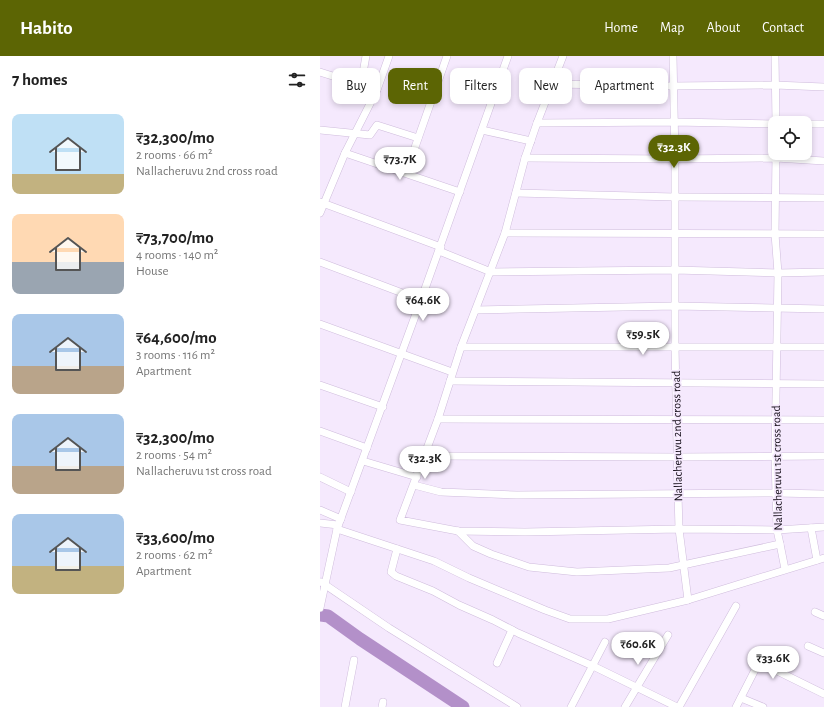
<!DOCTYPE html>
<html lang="en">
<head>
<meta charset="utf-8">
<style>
  :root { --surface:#fff; --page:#f2f2f2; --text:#222; --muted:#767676; --accent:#5c6504 }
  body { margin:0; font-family:"Alegreya Sans",sans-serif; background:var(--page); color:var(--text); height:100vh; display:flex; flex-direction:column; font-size:15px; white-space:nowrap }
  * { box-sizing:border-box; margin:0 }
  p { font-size:13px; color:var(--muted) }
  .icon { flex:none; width:22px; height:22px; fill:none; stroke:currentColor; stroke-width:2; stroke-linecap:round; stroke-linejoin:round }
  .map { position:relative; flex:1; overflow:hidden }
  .panel { display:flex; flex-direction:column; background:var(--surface); width:320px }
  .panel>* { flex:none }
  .hud { position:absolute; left:12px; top:12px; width:380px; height:36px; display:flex; gap:8px }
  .tools { position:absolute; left:448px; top:60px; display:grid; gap:8px }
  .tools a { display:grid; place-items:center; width:44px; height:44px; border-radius:8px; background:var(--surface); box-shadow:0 2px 6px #0003; font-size:20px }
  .price { position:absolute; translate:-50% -34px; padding:0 9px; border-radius:14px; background:#fff; color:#222; font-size:13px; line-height:26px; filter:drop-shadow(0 1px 2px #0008) }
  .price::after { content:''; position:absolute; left:50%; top:24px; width:12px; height:9px; margin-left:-6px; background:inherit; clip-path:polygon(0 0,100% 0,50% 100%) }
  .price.current { background:var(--accent); color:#fff }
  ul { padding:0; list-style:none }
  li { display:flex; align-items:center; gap:12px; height:100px; padding:0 12px }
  li span { display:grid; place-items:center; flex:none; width:112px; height:80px; border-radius:8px; color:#555 }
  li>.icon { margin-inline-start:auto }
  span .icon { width:48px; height:48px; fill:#fffc; stroke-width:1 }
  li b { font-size:17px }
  h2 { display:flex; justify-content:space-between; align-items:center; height:48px; padding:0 12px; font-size:17px }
  .chip { padding:0 14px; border-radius:8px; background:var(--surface); box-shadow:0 2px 6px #0003; font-size:14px; line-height:36px }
  .chip.current { background:var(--accent); color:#fff }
  header { display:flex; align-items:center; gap:24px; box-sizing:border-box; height:56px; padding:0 20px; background:var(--accent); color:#fff }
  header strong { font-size:19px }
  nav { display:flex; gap:22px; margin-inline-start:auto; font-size:14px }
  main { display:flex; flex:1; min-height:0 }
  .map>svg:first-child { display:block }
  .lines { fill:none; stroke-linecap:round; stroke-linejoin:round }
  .river { stroke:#b390c9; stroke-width:13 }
  .street-casing { stroke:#cfbcdc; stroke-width:8 }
  .street { stroke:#fff; stroke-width:7 }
  .labels { text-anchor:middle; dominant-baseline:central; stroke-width:3.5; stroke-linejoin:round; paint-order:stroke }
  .street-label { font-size:12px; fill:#110b15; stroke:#f5e9fd }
</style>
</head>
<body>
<header>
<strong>Habito</strong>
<nav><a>Home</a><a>Map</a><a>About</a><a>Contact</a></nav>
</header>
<main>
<section class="panel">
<h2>7 homes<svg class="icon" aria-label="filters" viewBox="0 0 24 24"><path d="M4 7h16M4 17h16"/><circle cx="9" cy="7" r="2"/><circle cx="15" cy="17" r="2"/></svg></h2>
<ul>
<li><span style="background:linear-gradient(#bfe0f5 75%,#c2b280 0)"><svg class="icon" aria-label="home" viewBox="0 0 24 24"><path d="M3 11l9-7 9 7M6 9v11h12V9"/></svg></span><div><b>₹32,300/mo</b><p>2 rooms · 66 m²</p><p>Nallacheruvu 2nd cross road</p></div></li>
<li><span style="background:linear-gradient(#ffd9b3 60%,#9aa5b1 0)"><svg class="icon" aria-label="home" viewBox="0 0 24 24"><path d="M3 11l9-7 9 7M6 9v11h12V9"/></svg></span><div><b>₹73,700/mo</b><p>4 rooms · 140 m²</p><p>House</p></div></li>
<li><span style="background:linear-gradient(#a9c7e8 65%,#b9a48a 0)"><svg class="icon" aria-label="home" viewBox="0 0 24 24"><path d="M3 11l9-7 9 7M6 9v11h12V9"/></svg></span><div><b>₹64,600/mo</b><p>3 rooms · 116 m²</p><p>Apartment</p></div></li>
<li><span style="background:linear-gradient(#a9c7e8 65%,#b9a48a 0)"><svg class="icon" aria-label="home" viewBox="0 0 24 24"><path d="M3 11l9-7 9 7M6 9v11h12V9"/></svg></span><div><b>₹32,300/mo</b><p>2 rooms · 54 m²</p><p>Nallacheruvu 1st cross road</p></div></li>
<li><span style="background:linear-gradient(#a9c7e8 65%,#c2b280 0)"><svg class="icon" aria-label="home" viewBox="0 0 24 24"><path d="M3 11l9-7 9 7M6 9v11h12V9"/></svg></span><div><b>₹33,600/mo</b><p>2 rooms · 62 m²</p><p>Apartment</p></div></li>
</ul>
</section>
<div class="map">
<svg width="504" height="651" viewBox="0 0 504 651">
  <rect width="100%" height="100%" fill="#f5e9fd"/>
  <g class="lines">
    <polyline class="river" points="0,559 8,560 40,583 143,651"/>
    <g class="street-casing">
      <g id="street">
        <polyline points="243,0 217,67 205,102 185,177 141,291 118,363 80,464 138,475 205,476 359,473 457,474 504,471"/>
        <polyline points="353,0 355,103 355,290 358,438 359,473 368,544"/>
        <polyline points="455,0 456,67"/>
        <polyline points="0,16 57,34"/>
        <polyline points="41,28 46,0"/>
        <polyline points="232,28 353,30 455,29 504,31"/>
        <polyline points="217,67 354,66 455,68"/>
        <polyline points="485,68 504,68"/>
        <polyline points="0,74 50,79 57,69 98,82"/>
        <polyline points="162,74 211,85"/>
        <polyline points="25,97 140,136"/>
        <polyline points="205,102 355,103 456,102 504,105"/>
        <polyline points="86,117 127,0"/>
        <polyline points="196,137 355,141 504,142"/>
        <polyline points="0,146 121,191"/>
        <polyline points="0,157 25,97 57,34 69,0"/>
        <polyline points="185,177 504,178"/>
        <polyline points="119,195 171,216 355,214 458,217 504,216"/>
        <polyline points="0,206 101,244"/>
        <polyline points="156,254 355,250 504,253"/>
        <polyline points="0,268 132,316"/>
        <polyline points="141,291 504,291"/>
        <polyline points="130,325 504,328"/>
        <polyline points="0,329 63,351"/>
        <polyline points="118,363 504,364"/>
        <polyline points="0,375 47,392"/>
        <polyline points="103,400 357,401 504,400"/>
        <polyline points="43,405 97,421"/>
        <polyline points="0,421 31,436"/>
        <polyline points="94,429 121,436 197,439 457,437 504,438"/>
        <polyline points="0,454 21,463"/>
        <polyline points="0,467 18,469"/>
        <polyline points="491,472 497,504"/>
        <polyline points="17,473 114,505 149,522 225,554 250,563 288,563 368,544 504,502"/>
        <polyline points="138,475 153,490 171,498 209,511 257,516 349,512 460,488 457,474 455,401 458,217 455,178 456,97"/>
        <polyline points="460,488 465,513"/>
        <polyline points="77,493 71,516 76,520 113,535 139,549 173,564 198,577 273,610 357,651"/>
        <polyline points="1,526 69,572 197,651"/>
        <polyline points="0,552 17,473 101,244 188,0"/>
        <polyline points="495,556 504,560"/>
        <polyline points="488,590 504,597"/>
        <polyline points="177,607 192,574"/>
        <polyline points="421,642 443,651"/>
        <polyline points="25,651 34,604"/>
        <polyline points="62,651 63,646"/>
        <polyline points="251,651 285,586"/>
        <polyline points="305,651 348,579"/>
        <polyline points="359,651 416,550"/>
        <polyline points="416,651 439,606 504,638"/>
      </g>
    </g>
    <use href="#street" class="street"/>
  </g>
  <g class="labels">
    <g class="street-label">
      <text transform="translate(357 380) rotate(-91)">Nallacheruvu 2nd cross road</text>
      <text transform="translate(457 412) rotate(-91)">Nallacheruvu 1st cross road</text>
    </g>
  </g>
</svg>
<div class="tools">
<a><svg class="icon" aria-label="locate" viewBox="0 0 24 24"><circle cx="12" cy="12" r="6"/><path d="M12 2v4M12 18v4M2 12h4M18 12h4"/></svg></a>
</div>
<b class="price current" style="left:354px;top:113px">₹32.3K</b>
<b class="price" style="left:80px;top:125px">₹73.7K</b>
<b class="price" style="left:103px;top:266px">₹64.6K</b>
<b class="price" style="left:323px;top:300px">₹59.5K</b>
<b class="price" style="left:105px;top:424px">₹32.3K</b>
<b class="price" style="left:318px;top:610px">₹60.6K</b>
<b class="price" style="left:453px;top:624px">₹33.6K</b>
<div class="hud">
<a class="chip">Buy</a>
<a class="chip current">Rent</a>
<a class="chip">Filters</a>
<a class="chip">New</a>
<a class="chip">Apartment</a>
</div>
</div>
</main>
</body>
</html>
